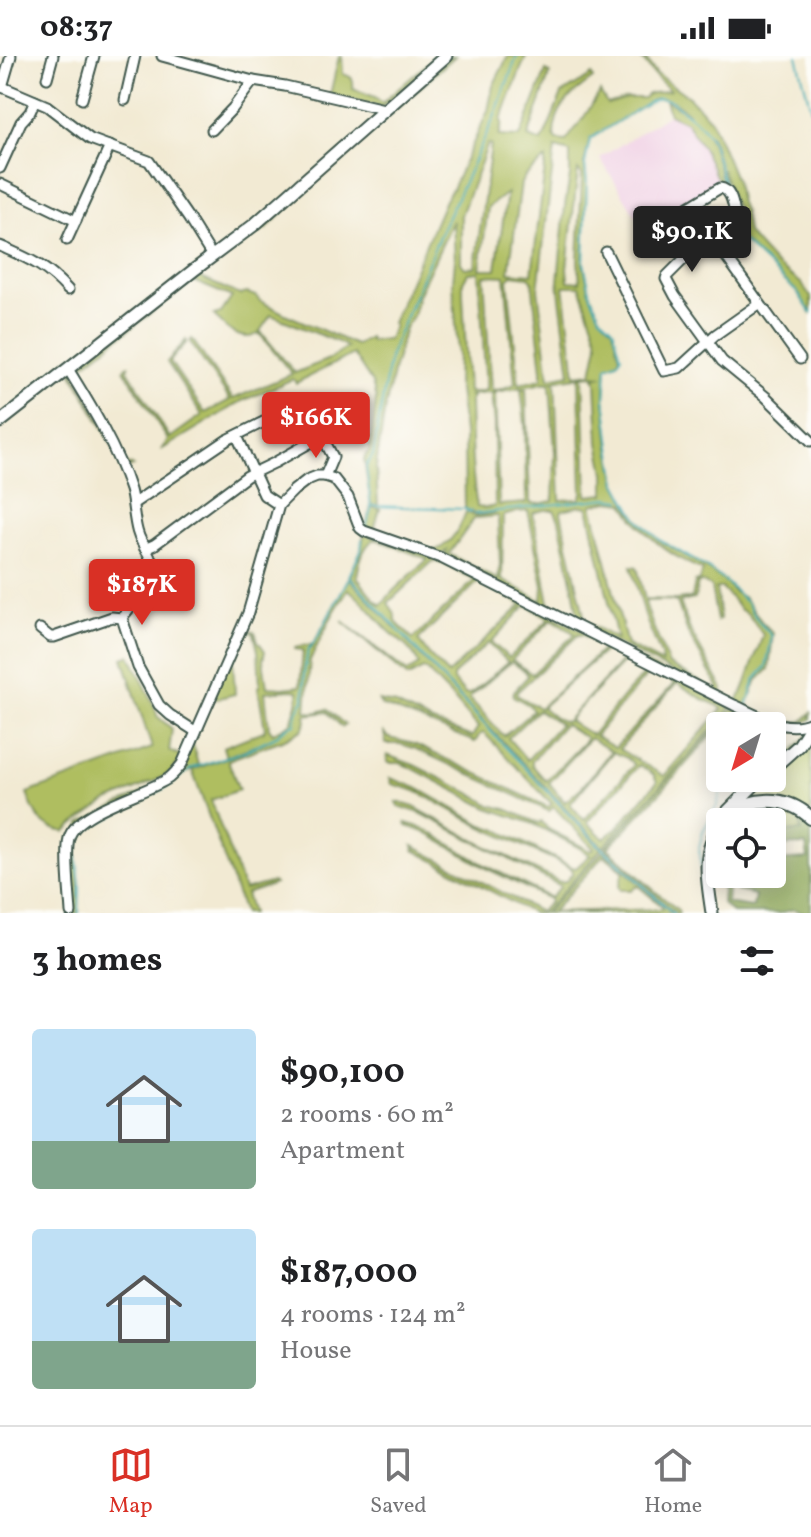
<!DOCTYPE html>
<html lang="en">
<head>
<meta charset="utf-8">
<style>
  :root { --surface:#fff; --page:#f2f2f2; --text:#202124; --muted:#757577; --line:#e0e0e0; --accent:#d93025 }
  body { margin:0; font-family:Vollkorn,serif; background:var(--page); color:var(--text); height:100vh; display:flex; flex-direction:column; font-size:30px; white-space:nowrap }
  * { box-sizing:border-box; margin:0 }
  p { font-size:26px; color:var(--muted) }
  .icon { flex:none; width:44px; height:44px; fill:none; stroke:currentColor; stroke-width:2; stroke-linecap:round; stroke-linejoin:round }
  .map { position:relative; height:857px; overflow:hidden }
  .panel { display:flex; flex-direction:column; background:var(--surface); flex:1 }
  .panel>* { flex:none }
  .needle { width:52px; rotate:218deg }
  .controls { position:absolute; left:706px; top:656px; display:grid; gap:16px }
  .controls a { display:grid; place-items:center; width:80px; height:80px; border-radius:8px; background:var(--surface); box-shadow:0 4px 20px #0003; font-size:40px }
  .price { position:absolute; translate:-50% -68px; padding:0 18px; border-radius:8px; background:var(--accent); color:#fff; font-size:26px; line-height:52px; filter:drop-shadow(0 2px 4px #0008) }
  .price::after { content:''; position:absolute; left:50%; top:48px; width:24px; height:18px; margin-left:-12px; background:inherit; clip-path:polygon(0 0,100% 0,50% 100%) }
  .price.on { background:#222; color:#fff }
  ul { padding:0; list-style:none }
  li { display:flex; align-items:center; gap:24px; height:200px; padding:0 32px }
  li span { display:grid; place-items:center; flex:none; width:224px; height:160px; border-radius:8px; color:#555 }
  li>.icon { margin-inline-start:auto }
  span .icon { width:96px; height:96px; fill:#fffc; stroke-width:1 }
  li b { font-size:34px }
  h2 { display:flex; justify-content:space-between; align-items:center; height:96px; padding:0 32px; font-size:34px }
  .status { display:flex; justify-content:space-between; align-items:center; height:56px; padding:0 40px; background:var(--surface); direction:ltr }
  .status svg { height:22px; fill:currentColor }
  .dock { display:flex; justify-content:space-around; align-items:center; height:112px; border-top:2px solid var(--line); background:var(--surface); font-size:22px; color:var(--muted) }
  .dock a { display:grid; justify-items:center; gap:4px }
  .dock .on { color:var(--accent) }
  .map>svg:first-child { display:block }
  .built { fill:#f0d0e5 }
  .green { fill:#afbe61; stroke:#677e4a; stroke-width:2; fill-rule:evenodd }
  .forest { fill:#8ba557; stroke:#557146; stroke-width:2 }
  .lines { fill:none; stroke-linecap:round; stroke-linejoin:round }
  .stream { stroke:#3aabb5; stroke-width:2 }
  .minor-casing { stroke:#3f574c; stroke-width:13 }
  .major-casing { stroke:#3f574c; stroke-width:15 }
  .highway-casing { stroke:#3f574c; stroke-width:16 }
  .minor { stroke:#fff; stroke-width:9 }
  .major { stroke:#fff; stroke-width:11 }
  .highway { stroke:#fff; stroke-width:12 }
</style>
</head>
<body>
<div class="status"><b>08:37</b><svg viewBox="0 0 49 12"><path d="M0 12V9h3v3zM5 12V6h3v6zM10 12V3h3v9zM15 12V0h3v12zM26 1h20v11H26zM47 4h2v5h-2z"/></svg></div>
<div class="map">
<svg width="811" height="857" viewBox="0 0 811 857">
  <rect width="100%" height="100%" fill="#fdfcf7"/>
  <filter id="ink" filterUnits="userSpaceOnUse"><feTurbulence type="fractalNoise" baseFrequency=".0125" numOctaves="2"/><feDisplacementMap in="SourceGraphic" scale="16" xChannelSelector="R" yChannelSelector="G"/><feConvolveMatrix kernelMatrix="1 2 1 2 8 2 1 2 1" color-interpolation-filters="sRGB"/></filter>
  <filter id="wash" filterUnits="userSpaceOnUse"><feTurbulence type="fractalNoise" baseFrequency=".006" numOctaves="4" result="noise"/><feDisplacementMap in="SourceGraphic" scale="32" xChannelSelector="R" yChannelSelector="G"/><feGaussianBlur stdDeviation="1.8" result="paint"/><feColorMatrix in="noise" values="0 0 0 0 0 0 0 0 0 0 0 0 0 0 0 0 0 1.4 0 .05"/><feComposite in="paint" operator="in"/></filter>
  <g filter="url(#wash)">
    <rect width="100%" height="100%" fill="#f2ead3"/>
    <polygon class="built" points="669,58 686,66 704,94 720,129 645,175 600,102"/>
    <g class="green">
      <path d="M339,0H342L343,18C353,21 354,23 353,33L375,41L382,47L436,0H443L382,51L330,39Z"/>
      <path d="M450,0H455L294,145L266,173L238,188L200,216L201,222L240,239L247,237L256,240L260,245L285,258L356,289L369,281L370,285L388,283L394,269L392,267L445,144L452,133L488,55L493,30L508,0H526L501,64L502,67L499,80L519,81L521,78L546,15L550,17L528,81L542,86L562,38L592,19L593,23C571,38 554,52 554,80L557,84L566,85L584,61L600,36L607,48L627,42H644L648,38L670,34L656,21L639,0H643L657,18L689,41L711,64L736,125L739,144L744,157L747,177L775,208L801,227L811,241V257L798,237L738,181L735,166L736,153L722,113L724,127L712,82L707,77L712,89L723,128L720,129L704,94L686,66L669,58L665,44L689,58C679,48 668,40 654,43L590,83L584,108L587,126L583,207L591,240L600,260L613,273L620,300L617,306L607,310L605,342L610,391L617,427L631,454L641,466L660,485L708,513L727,527L734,536L744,542L762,566L773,577L769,613L756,626L747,649C762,661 784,669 803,665L811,657V663C789,678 755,657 734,647L447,502L445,500L447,494L442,498L436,499L365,474L371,451L380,453L374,474L432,495C450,491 460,472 466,456L475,460L495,457L475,458L465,452L464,377L459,334L457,327L458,299L453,226L455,204L453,165L418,239L413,260L405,272L394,312L384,358L376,411L378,450L371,449L364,403L369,394L376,342L372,327L353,298L296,327L293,323L242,345L161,394L168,384L124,313L126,310L129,309L127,313L170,382L202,359L167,306L186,284L187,286L171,304V307L205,357L230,344L190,286L192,283L233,343L292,318L259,277C242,289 224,271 214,259L221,257L232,241L193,225L74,316L124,407L133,410L128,412L125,411L70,313L271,158ZM488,88L491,89L475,211L465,212L461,207V159ZM555,92L570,96V120L565,149L558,226L570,318L549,322L538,233ZM546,103L532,218L509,216L521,127L525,120ZM578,114L582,119L578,205L580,226L568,225L567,212ZM507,137L496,213H480L488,151ZM479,216L486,334L477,336H468L463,239V226L468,217ZM484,219L505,220L515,328L498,334L491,333ZM512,219L529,221L532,224L542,314V323L519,328L508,223ZM564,230H580L597,281L598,288L592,317L575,319ZM271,259L338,286L347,291L329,303L295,317L260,275ZM592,319L603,320L594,321L596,326L599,387L605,417V438L587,440L583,322H579L582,437L580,443L560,444L555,325L548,327L550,329L555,397L553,445L538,448L530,447L526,332L521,333L525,368L526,447L499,449L495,338H491L494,367L495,450L486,452L477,451C471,416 471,381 470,346L472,340L468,339C509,337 550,323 592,319ZM609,445L624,447C640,477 671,501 703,514L699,525L695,526L692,542L676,544L645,543L637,511L631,510L647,566L661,599L662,607L627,589L592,449ZM580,450L588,451L617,583L589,568L585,564L561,457L562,454ZM544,454H554L559,464L573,530L578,562L549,547L533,457ZM528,455L543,530L542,545L502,524L503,460L517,456ZM498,460L500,508L498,524L449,498L474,463L477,462ZM702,526L711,531L717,565L720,563L716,532H722L741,554L748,558L763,579L743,635L737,645L722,639L723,633L690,574L680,546L695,543L698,527ZM667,544L677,546L688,577L718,631L717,635L669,609C661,587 650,568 645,545Z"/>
      <path d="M364,478L441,503L731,651L686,702L603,791L405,583L601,793L544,857H532L414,794L413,790L540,856L550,846L549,843L490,814L424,776L407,770L406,767L423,772L487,810L551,842L561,830L420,757L398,750L397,746L414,751L476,785L560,826L566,825L572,818L573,815L568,810L482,771L416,735L392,728L390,722L417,732L483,769L498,774L572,811L576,812L590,799L580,792L534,768L488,752L412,712L400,707H388L387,699L414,709L478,741L490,749L506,753L538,767L542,766L548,773L591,795L594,793L554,751L549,755L414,692L400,688H386L384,677L389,682L414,688L548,751L552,748L484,677L480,678L475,686L387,651L382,650L379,645L394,648L430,665L472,681L478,671L454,643L426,614L423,613L408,621L342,565L407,616L419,609C414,595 400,585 389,575C375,561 365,546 348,533L333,558L310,604L306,655L314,657L327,653L345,669L342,671L327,656L305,659L306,666L302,674L285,683L228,704L239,734L211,744L244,834L273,826L275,828L246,838L252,857H244L192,714L239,697L272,683L226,701L223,691L264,675L265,673L258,631L260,630L258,595L254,578L250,575L247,578L233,603L235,638L211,644L245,569L248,574L255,576L258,585L265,595L263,604L267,631L283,632L300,630L303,594L295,593V591L312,588L308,595L313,589L349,522L397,574L350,520L361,495ZM373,484H378L428,503L394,534L381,549L374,543L357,521C359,508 362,492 373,484ZM433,505L445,508L475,524L413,583L397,567L394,556L388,547ZM479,525L522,549L448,618L430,600L418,584ZM525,550L530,551L549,563L509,602L491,586ZM552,563L575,578L532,618L512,604ZM578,579H583L603,591L602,594L540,652L517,639V636ZM488,587L508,606L473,636L469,638H465L453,624V620ZM608,592L625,601L567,665L565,666L555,662L543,652L544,649ZM627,602L640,607L649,613L628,635L592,679L569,665L573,659ZM511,606L525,615L528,620L514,635L513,640L529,649L533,655L504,680L470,643V641ZM651,614L675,627L615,692L595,680ZM677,627L701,642L719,650L722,653L664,720L619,693ZM292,634L298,635C300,648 293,654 292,666L273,677L269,672L265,636ZM538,654L560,668L527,704L508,682ZM564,668L586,682L585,685L546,725L532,709V705ZM590,682L611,695L582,731L565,746L549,727ZM613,696L627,702L634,709L584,764L570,748ZM639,709L654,719L657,726L616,773L604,783L587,766Z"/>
      <path d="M130,599C136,613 156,648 157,660L172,673L169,695L183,700L171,716L157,724L106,746L73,769L66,776C42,773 34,759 27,737L152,692L123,602Z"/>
      <polygon points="733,653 745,658 743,659 743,663 729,661 720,670 659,738 608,792 655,835 678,854 679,857 675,857 605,792"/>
      <polygon points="811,676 811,757 741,748 766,722 772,722 772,716"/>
      <polygon points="192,686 198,709 171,727 79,778 76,798 79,828 79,857 72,857 69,792 81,768 171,722"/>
      <path d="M772,753L799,763L802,775L774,777L772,782V766H735C748,758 758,754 772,753Z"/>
      <path d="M603,795L672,857H546ZM604,799L623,815L619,831L621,834H631L638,830L662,850V853L552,856Z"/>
    </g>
    <path class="forest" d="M781,748L811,765V857H804L794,853L780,857H733L723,849L722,846L723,834L716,826V806H720V818H722L728,834L727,847L753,851L755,839L737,835L740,818H772V805L808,803L806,789L772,790L774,777L802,775L799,764C783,755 767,749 749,758C740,762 736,766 725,766L741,753Z"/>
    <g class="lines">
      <g class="stream">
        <polyline points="797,0 811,53"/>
        <polyline points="724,127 711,83 701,69 670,44 659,42 649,46 590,83 585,108 587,126 584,207 591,240 600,260 613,272 621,300 617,306 607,310 605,342 611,391 617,427 632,454 641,466 660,484 708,512 727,527 748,548 758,565 772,580 766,611 755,624 747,650"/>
        <polyline points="735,167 738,181 798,237 811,257"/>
        <polyline points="373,450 465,453 471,456"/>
        <polyline points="474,458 608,442 621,444"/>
        <polyline points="366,471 371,453 366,410 373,399 390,299 440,178 493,64 517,0"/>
        <polyline points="362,483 361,494 349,520 496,681 599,789 673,857"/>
        <polyline points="743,670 745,659"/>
        <polyline points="702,820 699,792 703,775 717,749 725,722"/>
        <polyline points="79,857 80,828 76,798 80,778 171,728 192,712 242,696 278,679 285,672 295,668 297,656 304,644 304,618 308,594 317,582 348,523"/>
      </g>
    </g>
  </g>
  <g filter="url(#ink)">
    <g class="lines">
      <g class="minor-casing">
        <g id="minor">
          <polyline points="162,0 253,25 285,30 384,53"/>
          <polyline points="47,22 53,0"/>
          <polyline points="0,30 47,50 90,83 149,105 189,163 212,200"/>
          <polyline points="2,31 11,0"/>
          <polyline points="82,43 94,0"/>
          <polyline points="125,44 135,0"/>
          <polyline points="212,74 233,52 253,25"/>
          <polyline points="0,112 21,66 30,56 35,45"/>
          <polyline points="0,128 76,165"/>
          <path d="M669,163L720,132C731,133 733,148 735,158L732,164L682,205L667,220L666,223L675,240L722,305L766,341L811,385"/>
          <polyline points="712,181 800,303"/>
          <polyline points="67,184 110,90"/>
          <path d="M0,190C31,204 45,209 68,234"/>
          <polyline points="606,196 664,315 679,312 715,279 759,248"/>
          <path d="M68,313C91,350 117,393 130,434C135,451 133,481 147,492L154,489L247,420L274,407L322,380"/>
          <polyline points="237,380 264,439 279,449"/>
          <polyline points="134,447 227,384 304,346 333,401 325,420"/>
          <path d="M122,562C140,534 169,528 144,491"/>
          <polyline points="40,573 50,581 54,581 112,561 122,562 138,611 159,649 170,659 195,675"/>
          <path d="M71,857C70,838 65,798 69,782C77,754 146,738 169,722C174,718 178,713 182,708L248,557L279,449L294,434L307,424L317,420H325L334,423L348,441L360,472L364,475L441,502L734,649C757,659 786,678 811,666"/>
        </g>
      </g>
      <g class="major-casing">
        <g id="major">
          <polyline points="0,366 194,214 254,169 446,0"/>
          <polyline points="772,713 799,689 811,670"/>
          <polyline points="728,755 761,722"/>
          <path d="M712,857C707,821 701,800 720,767"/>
        </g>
      </g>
      <g class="highway-casing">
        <path id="highway" d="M725,759C753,741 785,738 811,762"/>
      </g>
      <use href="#minor" class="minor"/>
      <use href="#major" class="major"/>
      <use href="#highway" class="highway"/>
    </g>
  </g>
</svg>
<div class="controls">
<a><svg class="needle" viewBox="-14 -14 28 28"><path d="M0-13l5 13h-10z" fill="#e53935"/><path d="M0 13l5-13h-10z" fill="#757577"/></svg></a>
<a><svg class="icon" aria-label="locate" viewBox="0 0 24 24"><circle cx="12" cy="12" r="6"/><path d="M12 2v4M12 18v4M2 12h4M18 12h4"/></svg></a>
</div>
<b class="price on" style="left:692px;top:218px">$90.1K</b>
<b class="price" style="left:316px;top:404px">$166K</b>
<b class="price" style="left:142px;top:571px">$187K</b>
</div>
<section class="panel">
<h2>3 homes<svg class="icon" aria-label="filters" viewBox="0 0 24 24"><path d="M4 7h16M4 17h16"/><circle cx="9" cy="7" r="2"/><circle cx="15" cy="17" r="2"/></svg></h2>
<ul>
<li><span style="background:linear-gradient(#bfe0f5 70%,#7fa58c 0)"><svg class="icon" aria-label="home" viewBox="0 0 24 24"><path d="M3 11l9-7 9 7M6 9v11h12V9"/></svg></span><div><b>$90,100</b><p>2 rooms · 60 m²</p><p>Apartment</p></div></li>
<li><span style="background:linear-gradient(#bfe0f5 70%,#7fa58c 0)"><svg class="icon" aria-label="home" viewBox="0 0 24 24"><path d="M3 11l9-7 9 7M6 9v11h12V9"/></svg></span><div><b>$187,000</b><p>4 rooms · 124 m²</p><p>House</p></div></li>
</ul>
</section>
<nav class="dock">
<a class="on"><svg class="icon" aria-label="map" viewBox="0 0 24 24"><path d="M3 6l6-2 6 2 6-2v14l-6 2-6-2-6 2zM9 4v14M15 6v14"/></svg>Map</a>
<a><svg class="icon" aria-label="saved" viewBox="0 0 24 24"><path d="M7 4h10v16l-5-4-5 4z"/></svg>Saved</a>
<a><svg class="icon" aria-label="home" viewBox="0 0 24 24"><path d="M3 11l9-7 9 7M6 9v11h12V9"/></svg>Home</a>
</nav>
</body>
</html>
